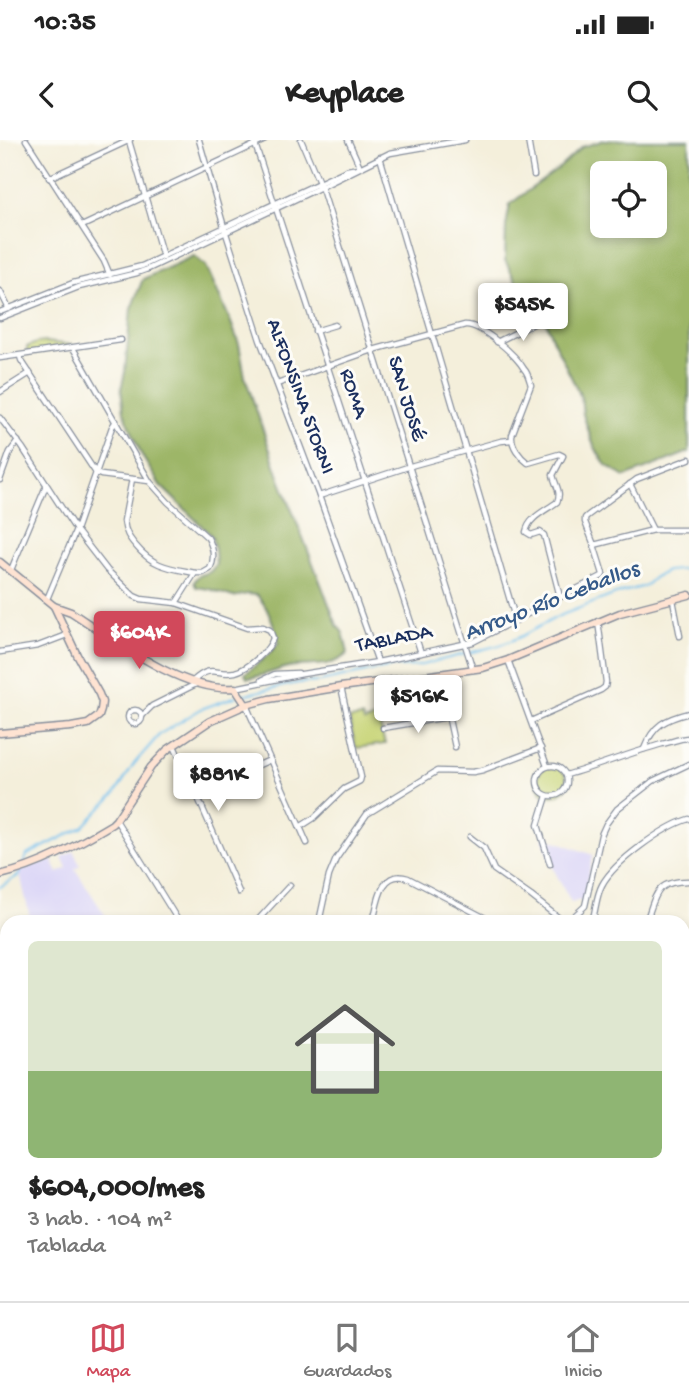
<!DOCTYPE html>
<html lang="es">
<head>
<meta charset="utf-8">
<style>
  :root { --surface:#fff; --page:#f2f2f2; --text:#222; --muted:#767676; --line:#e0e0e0; --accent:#d1495b }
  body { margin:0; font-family:"Gochi Hand",sans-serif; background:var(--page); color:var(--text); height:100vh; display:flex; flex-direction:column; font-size:26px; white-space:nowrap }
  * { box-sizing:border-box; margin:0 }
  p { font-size:23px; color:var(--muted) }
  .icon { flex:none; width:38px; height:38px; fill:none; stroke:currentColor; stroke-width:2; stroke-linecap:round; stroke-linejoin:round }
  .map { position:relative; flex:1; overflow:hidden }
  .panel { position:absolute; left:0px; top:775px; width:690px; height:387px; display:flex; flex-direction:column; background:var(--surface); border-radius:21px 21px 0 0; box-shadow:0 4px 10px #0003 }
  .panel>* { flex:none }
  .fabs { position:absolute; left:590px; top:21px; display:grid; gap:14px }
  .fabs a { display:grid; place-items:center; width:77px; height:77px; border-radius:10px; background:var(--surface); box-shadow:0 4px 10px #0003; font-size:35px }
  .price { position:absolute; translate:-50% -60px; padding:0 16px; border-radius:7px; background:#fff; color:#222; font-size:23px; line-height:46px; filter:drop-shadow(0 2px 4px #0008) }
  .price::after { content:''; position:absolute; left:50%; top:42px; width:21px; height:16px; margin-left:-10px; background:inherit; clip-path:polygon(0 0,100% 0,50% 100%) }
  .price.selected { background:var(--accent); color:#fff }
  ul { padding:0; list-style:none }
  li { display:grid; align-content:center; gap:14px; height:371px; padding:0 28px }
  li+li { border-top:2px solid var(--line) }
  li span { display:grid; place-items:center; height:217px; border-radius:10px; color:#555 }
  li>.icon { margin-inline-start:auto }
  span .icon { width:126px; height:126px; fill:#fffc; stroke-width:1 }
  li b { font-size:30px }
  .status { display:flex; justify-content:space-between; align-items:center; height:49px; padding:0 35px; background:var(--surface); direction:ltr }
  .status svg { height:19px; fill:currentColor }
  header { display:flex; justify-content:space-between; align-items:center; height:91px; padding:0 28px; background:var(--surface); font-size:32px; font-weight:700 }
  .dock { display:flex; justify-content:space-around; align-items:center; height:98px; border-top:2px solid var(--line); background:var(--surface); font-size:19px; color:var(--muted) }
  .dock a { display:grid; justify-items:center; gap:4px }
  .dock .selected { color:var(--accent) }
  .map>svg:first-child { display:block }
  .built { fill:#dbd6f7 }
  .green { fill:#c7d476; stroke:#71826a; stroke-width:2 }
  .forest { fill:#9db667; stroke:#5c7262; stroke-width:2; fill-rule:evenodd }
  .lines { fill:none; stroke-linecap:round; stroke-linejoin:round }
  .stream { stroke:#73c0ed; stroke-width:2 }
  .street-casing { stroke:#888f9c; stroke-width:7 }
  .secondary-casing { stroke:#888f9c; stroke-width:9 }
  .street { stroke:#fff; stroke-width:4.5 }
  .secondary { stroke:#fee3d2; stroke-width:6 }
  .labels { text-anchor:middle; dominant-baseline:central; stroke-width:6; stroke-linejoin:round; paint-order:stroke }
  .street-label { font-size:21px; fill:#1b2f5e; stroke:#fdfcf7 }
  .water-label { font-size:23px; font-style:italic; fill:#355a89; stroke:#fdfcf7 }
</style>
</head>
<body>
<div class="status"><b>10:35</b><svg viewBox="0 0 49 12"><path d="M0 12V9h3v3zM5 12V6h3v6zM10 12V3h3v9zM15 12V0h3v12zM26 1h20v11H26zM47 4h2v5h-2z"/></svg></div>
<header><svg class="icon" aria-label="back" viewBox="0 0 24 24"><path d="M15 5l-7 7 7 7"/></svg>Keyplace<svg class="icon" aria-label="search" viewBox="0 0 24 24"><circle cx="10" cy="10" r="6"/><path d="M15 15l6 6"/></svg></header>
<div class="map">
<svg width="689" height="1161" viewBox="0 0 689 1161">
  <rect width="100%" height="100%" fill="#fdfcf7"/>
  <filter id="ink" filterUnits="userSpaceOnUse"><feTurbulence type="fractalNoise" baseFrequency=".0143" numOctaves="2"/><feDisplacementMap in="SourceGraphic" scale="14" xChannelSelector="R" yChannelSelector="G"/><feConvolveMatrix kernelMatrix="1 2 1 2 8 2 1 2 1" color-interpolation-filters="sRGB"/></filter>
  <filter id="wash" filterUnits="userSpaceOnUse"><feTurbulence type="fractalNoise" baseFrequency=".00686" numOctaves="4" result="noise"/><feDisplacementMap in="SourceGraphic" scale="28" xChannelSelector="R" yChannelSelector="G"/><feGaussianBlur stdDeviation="1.57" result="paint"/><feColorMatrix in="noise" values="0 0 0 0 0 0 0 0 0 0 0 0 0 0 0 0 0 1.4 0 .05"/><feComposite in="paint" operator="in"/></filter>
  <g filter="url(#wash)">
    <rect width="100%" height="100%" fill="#f4efdb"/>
    <g class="built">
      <polygon points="542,696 593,715 583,760 571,762 554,730"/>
      <polygon points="74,711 80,725 75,729 107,778 105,782 31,782 19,730 52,720 58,733 67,728 62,717"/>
    </g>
    <g class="green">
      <polygon points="45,202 72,205 72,207 27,214 27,207 36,203"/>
      <polygon points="383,575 385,584 380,586 385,604 356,608 349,579 362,577 364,582"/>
      <circle cx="552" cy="641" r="15"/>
    </g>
    <g class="forest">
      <path d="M605,0H689V312L625,337L606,325L598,313L592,301L583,274L581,257L552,198L544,176L536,166L522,154L505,120L506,86L510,64L558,29L582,7ZM654,33V86H602V33Z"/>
      <path d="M194,116L206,126L230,180L239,204L245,237L278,334L337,485L343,493L348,513C330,531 306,522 284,528C272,532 260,537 247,538L245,534L267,516L279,503C274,485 270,470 257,455L247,454L233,457L209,449L196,447L194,442L198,436L210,432L216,425L215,411L212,396L160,345L142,316L124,272L121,249L125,232L131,169L143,139Z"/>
      <polygon points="689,872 689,1111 683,1119 682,877"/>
      <polygon points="595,1155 664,1155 665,1161 596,1161"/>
    </g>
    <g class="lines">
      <g class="stream">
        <polyline points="242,555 298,543 320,542 366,532 393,527 418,526 500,505 518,498 559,476 616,454 645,446 655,437 667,431 689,429"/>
        <polyline points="23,726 27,715 83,687 115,654 134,624 160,594 201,569 237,556"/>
        <polyline points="0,747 18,736 21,731"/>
      </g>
    </g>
  </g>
  <g filter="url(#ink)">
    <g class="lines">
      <g class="street-casing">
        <g id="street">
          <polyline points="26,0 104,121 110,135"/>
          <polyline points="199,0 224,87 260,200 319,356 378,522"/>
          <polyline points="301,0 323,52 473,530"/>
          <polyline points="348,0 360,27"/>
          <polyline points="528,0 534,35"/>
          <polyline points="129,1 163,117"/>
          <polyline points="255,4 421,513"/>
          <polyline points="380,17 516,481"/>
          <polyline points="49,38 130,0"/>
          <polyline points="82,86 265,0"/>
          <polyline points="0,151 9,169"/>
          <polyline points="0,172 73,143 142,126 319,43 347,30 353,29"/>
          <polyline points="0,178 79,147 137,133 148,129 321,47 390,13 465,0"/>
          <polyline points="315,191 335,185"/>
          <polyline points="497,202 537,182"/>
          <path d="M73,208L150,342L168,362L208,398C214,409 215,419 210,429L203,433H195L176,463"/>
          <polyline points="20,216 21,220 96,333 101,335 149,341"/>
          <polyline points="0,218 121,200"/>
          <path d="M277,244L373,210L465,185C481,184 516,215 524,229C528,233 529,239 531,245L512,295C511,306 520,317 528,323L559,314L563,316L553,335C555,345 562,352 557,362C545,371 529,377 526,392L531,395L540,392L544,395L560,457"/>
          <polyline points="0,252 30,233"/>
          <path d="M0,278L22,307L76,390L107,430L134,456L141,459L176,463L247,488L263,487L270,490L273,498C270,510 248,529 235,532C215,536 213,523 193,541"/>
          <path d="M132,339L124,381C125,392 129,398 136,406C153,427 171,428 195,433"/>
          <polyline points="0,340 10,312 18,301"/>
          <polyline points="630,344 653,390"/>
          <polyline points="319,356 414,325 501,301 511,300"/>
          <polyline points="594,405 585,382 585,378 587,376 637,339 689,319"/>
          <polyline points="11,430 46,346"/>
          <polyline points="47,459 76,390 112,287 116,281"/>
          <polyline points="673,460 680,496"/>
          <polyline points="0,512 38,506 67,495"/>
          <polyline points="508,520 547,626"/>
          <polyline points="439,534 455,607"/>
          <polyline points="262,540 275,534 298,533"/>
          <polyline points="235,548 302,534 378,522 473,502 602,436 603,434 594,405 653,390 689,390"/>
          <polyline points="246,565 307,703"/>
          <circle cx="135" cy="577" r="7"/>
          <polyline points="142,576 152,566 198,543"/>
          <polyline points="531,581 601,550 605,547 606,542 598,481"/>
          <polyline points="383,588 448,577"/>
          <polyline points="174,606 196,653 239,752"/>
          <path d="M644,609C653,585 665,579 689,573"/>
          <circle cx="552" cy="641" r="15"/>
          <path d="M566,635C598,626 630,613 662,604C671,602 680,598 689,598"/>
          <polyline points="196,653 270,620"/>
          <polyline points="547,656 538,685 550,724"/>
          <polyline points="116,680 179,782"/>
          <polyline points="300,687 314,678 344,649 360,641 361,637 341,547"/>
          <polyline points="470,697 484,708 494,730 531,756 564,782"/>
          <polyline points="256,782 290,745"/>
          <polyline points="319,782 329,736 336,719 367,674 437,631 473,632 483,630 541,608"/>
          <path d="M373,782C378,763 380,729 408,738L493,782"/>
          <polyline points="570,782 572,778 585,766 601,695 606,684 617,669 653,641 689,624"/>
          <path d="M592,782C596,770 596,756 602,745C614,722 664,686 689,679"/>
          <path d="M646,782C656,755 655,741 688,741"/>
          <polyline points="0,811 7,810"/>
          <polyline points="682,838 689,831"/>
          <polyline points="0,1061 7,1038"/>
          <polyline points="112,1155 115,1161"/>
          <polyline points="176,1155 178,1161"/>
          <polyline points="468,1155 471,1161"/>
          <polyline points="559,1155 560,1161"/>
          <polyline points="30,1161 32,1155"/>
          <polyline points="35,1161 37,1155"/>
          <polyline points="91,1161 92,1155"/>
          <polyline points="269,1161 273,1155"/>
        </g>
      </g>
      <g class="secondary-casing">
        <g id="secondary">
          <polyline points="0,422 54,466 77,515 99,554 102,562 101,570 99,576 88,584 71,587 0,593"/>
          <path d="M54,466L71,472C113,499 183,553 235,548L246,565"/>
          <path d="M0,735C40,726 77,705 112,684L116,680L151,627L167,610L210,581L246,565L269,559L341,547L483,528L508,520L620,473L689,455"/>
        </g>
      </g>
      <use href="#street" class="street"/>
      <use href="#secondary" class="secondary"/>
    </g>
  </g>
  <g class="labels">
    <g class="street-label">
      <text transform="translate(352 254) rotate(72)">ROMA</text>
      <text transform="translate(299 257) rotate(70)">ALFONSINA STORNI</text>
      <text transform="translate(405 259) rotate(73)">SAN JOSÉ</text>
      <text transform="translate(394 500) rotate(-11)">TABLADA</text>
    </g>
    <g class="water-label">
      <text transform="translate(552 462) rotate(-21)">Arroyo Río Ceballos</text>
    </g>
  </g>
</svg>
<div class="fabs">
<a><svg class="icon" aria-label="locate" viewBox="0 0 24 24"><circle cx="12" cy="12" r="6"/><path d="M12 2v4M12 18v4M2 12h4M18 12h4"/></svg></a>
</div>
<b class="price" style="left:523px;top:203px">$545K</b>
<b class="price selected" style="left:139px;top:531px">$604K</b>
<b class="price" style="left:418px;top:595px">$516K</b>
<b class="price" style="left:218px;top:673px">$881K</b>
<section class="panel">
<ul>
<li><span style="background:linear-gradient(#dfe7d0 60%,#8fb573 0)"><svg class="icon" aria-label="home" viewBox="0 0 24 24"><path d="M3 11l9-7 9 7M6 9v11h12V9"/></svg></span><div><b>$604,000/mes</b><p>3 hab. · 104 m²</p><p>Tablada</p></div></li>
</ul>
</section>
</div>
<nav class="dock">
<a class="selected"><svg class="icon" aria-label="map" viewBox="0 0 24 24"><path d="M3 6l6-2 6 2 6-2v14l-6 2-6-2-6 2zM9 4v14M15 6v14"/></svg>Mapa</a>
<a><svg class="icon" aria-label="saved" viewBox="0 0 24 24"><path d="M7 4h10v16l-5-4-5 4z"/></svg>Guardados</a>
<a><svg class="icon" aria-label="home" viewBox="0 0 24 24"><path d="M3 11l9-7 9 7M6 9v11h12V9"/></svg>Inicio</a>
</nav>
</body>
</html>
